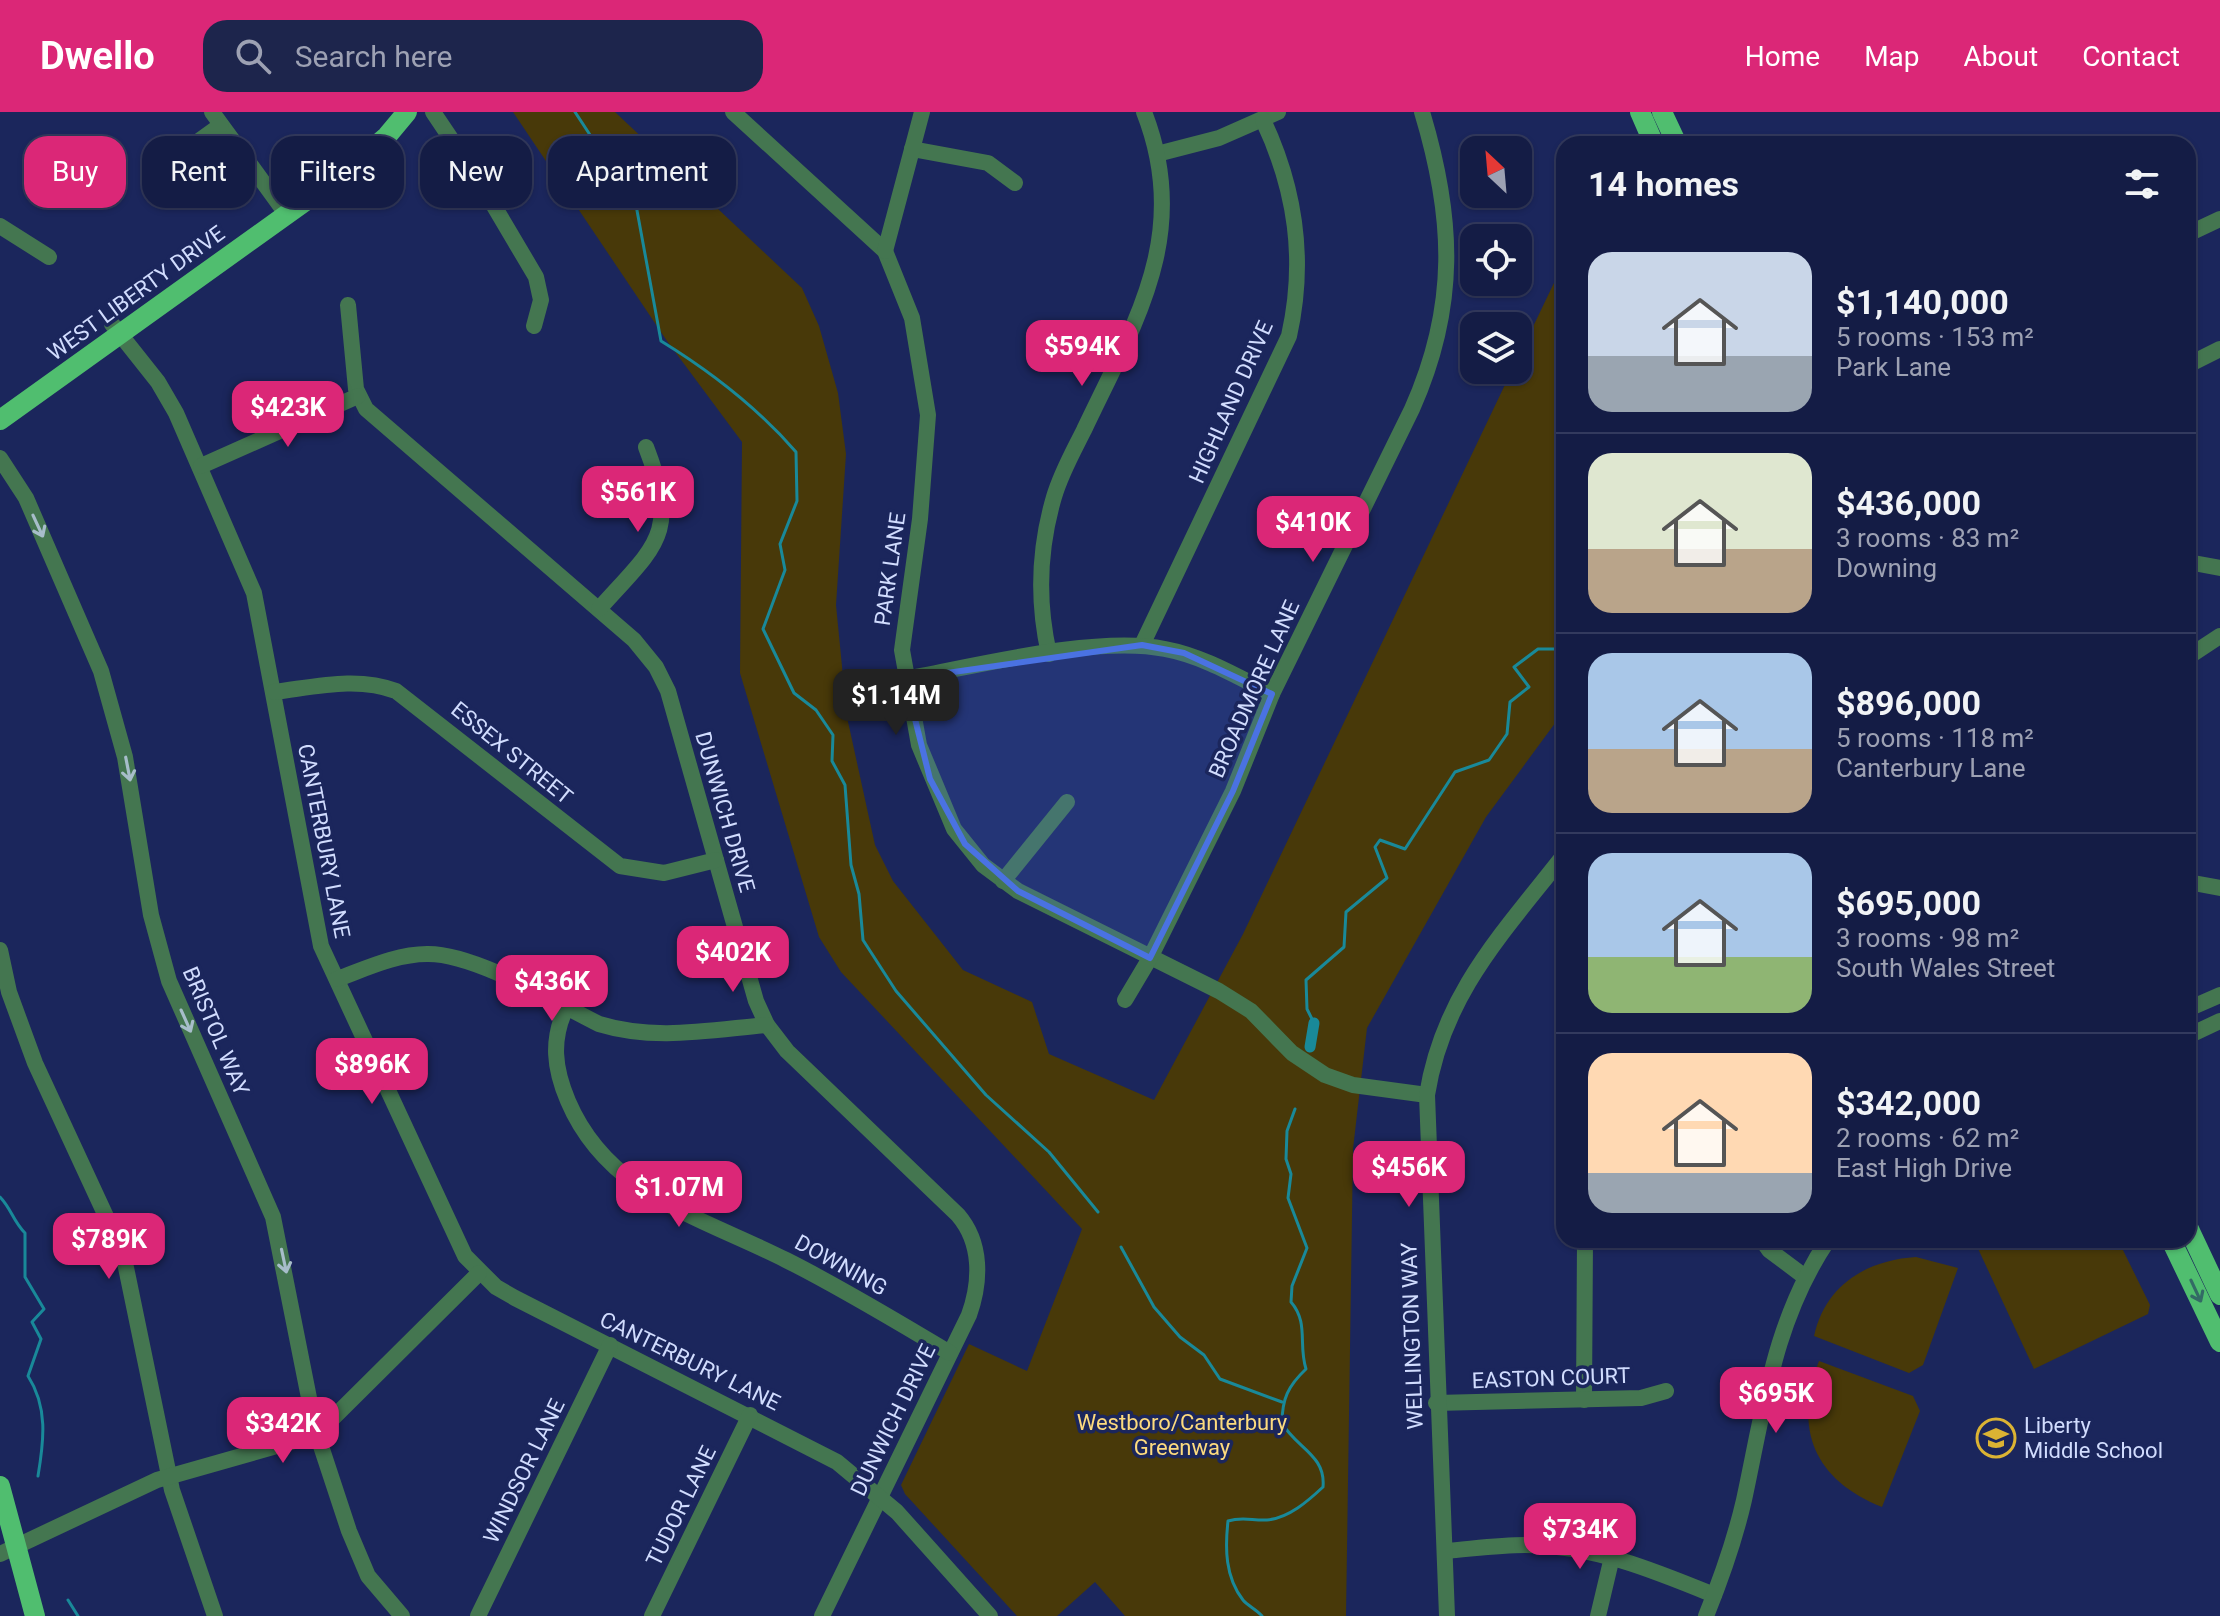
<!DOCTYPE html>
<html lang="en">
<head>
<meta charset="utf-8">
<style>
  :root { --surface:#141c45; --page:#1d254c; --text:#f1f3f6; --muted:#9da1b3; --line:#333a5e; --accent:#db2777 }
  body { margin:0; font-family:Roboto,sans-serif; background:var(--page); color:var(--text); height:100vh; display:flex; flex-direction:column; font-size:30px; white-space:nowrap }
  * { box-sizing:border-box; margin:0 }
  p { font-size:26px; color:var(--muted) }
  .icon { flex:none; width:44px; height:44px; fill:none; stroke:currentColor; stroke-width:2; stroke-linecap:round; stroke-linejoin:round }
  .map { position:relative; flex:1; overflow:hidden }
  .panel { position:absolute; left:1556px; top:24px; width:640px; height:1112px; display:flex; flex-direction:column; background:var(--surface); border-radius:24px; box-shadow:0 2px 6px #0004,0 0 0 2px var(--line) }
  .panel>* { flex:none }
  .banner { position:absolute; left:24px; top:24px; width:760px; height:72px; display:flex; gap:16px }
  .needle { width:52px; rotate:334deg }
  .buttons { position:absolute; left:1460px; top:24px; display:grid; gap:16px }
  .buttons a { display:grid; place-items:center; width:72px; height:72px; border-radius:16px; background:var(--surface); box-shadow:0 2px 6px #0004,0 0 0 2px var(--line); font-size:40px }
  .price { position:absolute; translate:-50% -68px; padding:0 18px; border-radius:16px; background:var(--accent); color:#fff; font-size:26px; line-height:52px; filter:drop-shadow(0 2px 4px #0008) }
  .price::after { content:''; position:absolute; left:50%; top:48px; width:24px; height:18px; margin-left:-12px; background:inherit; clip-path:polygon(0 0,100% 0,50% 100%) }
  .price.active { background:#222; color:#fff }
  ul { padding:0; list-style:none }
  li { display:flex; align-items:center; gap:24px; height:200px; padding:0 32px }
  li+li { border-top:2px solid var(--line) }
  li span { display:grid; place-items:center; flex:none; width:224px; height:160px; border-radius:24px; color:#555 }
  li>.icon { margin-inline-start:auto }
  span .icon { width:96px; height:96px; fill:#fffc; stroke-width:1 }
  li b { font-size:34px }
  h2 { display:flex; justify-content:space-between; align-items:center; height:96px; padding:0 32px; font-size:34px }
  .tag { padding:0 28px; border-radius:24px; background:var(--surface); box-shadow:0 2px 6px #0004,0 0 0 2px var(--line); font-size:28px; line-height:72px }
  .tag.active { background:var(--accent); color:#fff }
  header { display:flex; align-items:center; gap:48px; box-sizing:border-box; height:112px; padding:0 40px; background:var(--accent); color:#fff }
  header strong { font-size:38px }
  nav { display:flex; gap:44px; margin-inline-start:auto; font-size:28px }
  .search { width:560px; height:72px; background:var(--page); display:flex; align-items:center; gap:20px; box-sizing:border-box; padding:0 28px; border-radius:24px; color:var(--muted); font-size:30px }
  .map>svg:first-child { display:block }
  .green { fill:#483909 }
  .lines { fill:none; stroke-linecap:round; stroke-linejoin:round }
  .stream { stroke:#198999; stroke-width:3 }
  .canal { stroke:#198999; stroke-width:11 }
  .minor { stroke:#447650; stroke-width:16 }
  .major { stroke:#50be6f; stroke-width:20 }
  .oneway { stroke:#a7bdca }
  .oneway2 { stroke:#336a65 }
  .marked { fill:#4a72e2; fill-opacity:0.2; stroke:#4a72e2; stroke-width:6; stroke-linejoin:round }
  .labels { text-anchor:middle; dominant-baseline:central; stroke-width:7; stroke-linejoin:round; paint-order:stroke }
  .street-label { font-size:22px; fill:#d1dcfe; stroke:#1b265c }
  .park-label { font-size:22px; fill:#fddb7e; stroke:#1b265c }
  .poi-label { font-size:22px; fill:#d1dcfe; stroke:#1b265c; text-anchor:start }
</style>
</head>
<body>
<header>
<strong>Dwello</strong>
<div class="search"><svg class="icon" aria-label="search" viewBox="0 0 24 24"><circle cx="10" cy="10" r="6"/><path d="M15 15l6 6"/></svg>Search here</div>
<nav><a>Home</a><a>Map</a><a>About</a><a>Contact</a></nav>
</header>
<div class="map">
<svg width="2220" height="1504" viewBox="0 0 2220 1504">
  <rect width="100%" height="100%" fill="#1b265c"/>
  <g class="green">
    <polygon points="513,0 615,0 802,176 819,214 838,281 846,342 836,493 847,605 875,733 893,769 963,858 1032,890 1049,942 1154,988 1243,822 1512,258 1518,258 1518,246 1564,150 1564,599 1486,705 1367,916 1353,1037 1346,1504 1125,1504 1095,1470 1057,1504 1017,1504 905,1382 901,1373 969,1232 1027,1259 1082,1117 841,860 819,825 740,561 742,330 667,229"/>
    <polygon points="1974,1128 2118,1128 2150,1193 2148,1202 2034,1257"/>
    <path d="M1916,1145L1958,1156L1923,1253L1909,1261L1814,1224C1825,1173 1867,1148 1916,1145Z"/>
    <path d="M1819,1249L1913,1284L1920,1299L1882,1395C1814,1368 1793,1317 1819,1249Z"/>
  </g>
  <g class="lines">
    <g class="stream">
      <path d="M575,0L636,93L661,229C713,261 757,295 796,340L797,389L780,432L785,458L763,517L794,581L816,598L833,623L832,649L845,673L851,753L859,782L863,828L896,879L986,983L1049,1040L1098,1100"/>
      <polyline points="1314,911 1307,897 1306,868 1344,835 1346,800 1387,766 1375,735 1380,728 1405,737 1455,660 1489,648 1507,622 1510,590 1529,575 1514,555 1538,537 1564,537"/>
      <path d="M0,1085C11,1096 13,1109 25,1121V1165L44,1197L32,1210L41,1227L28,1264C48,1295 44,1328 38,1364"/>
      <polyline points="1121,1135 1154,1195 1180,1225 1204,1243 1220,1267 1282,1290"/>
      <polyline points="68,1488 78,1504"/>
      <path d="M1262,1504C1256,1497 1248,1494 1243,1488C1225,1465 1225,1436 1228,1409C1243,1404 1253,1409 1267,1408C1289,1406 1308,1389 1323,1375C1326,1343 1296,1336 1282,1311C1282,1287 1288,1274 1306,1257C1298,1232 1309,1211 1291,1190L1292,1174L1307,1136L1288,1086L1291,1062L1286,1047L1287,1019L1295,997"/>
    </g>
    <polyline class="canal" points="1310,935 1314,911"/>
    <g class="minor">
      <polyline points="212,0 287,103"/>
      <polyline points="433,0 478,67 536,165 541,188 534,214"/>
      <polyline points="733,0 885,139 912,206 928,303 920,407 902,538 919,633 954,717 983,753 1018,779 1219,879 1251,899 1292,941 1325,963 1353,973 1427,983"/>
      <polyline points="912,37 988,51 1015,71"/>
      <polyline points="1157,42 1219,26 1278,0"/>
      <polyline points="190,54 196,31 221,13"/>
      <polyline points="0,114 49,145"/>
      <polyline points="2188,122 2220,107"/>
      <polyline points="885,139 922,0"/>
      <path d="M348,193L356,277L366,297L634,528L656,555L668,579L756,889L767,913L787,939L958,1103C982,1131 981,1169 969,1203L822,1504"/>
      <polyline points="112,212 158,270 176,301 254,481 321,834 465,1144 496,1175 515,1186 837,1350 897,1400 990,1504"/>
      <polyline points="2188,253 2220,237"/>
      <polyline points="0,346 26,386 101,559 125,645 151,803 169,869 273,1105 315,1316 349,1419 368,1464 402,1504"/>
      <polyline points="201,354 358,284"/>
      <polyline points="2188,450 2220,456"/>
      <path d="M599,497C656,433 680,423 646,335"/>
      <path d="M1142,533L1289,224C1306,148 1296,78 1263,8"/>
      <path d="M1049,542C1037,489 1039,436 1054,385C1061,361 1073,340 1084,318C1135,210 1192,122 1144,0"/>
      <polyline points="2188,545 2220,524"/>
      <path d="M905,567C976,554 1097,523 1165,537C1203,544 1238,565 1272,582"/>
      <path d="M274,580C315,575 357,564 396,579L620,754L664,761L716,748"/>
      <polyline points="1003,769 1067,690"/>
      <polyline points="2188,770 2220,776"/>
      <polyline points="0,838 9,880 35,951 123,1141 172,1378 215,1504"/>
      <path d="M337,867C365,857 396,842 427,842C474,841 555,890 599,912C654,929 710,918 767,913"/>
      <path d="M1125,888L1150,846L1233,679L1272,582L1412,297C1458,194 1454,106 1422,0"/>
      <path d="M566,896C551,928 554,956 568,989C608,1083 701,1105 786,1148C842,1176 896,1209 950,1241"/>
      <polyline points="2188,897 2220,883"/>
      <polyline points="2188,924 2220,909"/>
      <polyline points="1762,1128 1769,1138 1805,1165"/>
      <polyline points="1584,1288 1585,1128"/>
      <polyline points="1436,1291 1641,1286 1666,1279"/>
      <path d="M1445,1439C1471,1437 1498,1433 1525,1433C1592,1433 1653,1458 1714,1483"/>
      <polyline points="0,1442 157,1368 294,1329 334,1305 479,1161"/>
      <polyline points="478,1504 610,1233"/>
      <polyline points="652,1504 750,1303"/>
      <path d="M1447,1504L1427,983C1443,882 1503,821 1564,743"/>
      <polyline points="1598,1504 1612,1445"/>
      <path d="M1706,1504C1721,1467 1735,1427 1744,1388C1764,1296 1774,1208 1828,1128"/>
    </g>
    <g class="major">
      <polyline points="1640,0 1654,32"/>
      <polyline points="1662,0 1677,32"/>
      <polyline points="0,308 339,65 387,24 407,0"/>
      <polyline points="2188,1115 2220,1183"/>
      <polyline points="2171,1128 2220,1230"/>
      <polyline points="0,1374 35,1504"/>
    </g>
  </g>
  <defs><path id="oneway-shaft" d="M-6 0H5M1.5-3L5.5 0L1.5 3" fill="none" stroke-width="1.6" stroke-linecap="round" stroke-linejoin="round" transform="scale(2)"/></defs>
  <g class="oneway">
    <use href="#oneway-shaft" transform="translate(38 414) rotate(65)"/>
    <use href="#oneway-shaft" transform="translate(128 657) rotate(79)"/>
    <use href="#oneway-shaft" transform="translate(186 909) rotate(66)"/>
    <use href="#oneway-shaft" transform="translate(284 1149) rotate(78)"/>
  </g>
  <use class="oneway2" href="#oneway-shaft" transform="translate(2196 1179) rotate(65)"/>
  <path class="marked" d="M1142,533L1184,541L1272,582L1233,679L1150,846L1018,779L965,732L930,667L905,567Z"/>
  <defs>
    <g id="school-ring" transform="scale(2)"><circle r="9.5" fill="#1b265c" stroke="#dbb333" stroke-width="1.5"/><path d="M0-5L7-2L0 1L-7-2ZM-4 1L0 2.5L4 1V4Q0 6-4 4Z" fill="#dbb333"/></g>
  </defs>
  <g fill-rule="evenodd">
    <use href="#school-ring" x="1996" y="1326"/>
  </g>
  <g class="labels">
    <g class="street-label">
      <text transform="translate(136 181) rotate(-36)">WEST LIBERTY DRIVE</text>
      <text transform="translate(1231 290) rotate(-66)">HIGHLAND DRIVE</text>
      <text transform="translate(890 457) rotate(-82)">PARK LANE</text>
      <text transform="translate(1254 577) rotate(-66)">BROADMORE LANE</text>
      <text transform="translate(512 641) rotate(39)">ESSEX STREET</text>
      <text transform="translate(725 700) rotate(74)">DUNWICH DRIVE</text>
      <text transform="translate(324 729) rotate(79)">CANTERBURY LANE</text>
      <text transform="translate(216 919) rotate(67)">BRISTOL WAY</text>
      <text transform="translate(841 1153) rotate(29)">DOWNING</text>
      <text transform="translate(1412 1224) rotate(-92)">WELLINGTON WAY</text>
      <text transform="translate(690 1249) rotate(26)">CANTERBURY LANE</text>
      <text transform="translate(1551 1266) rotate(-2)">EASTON COURT</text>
      <text transform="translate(893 1308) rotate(-64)">DUNWICH DRIVE</text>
      <text transform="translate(524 1359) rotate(-64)">WINDSOR LANE</text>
      <text transform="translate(681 1394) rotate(-64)">TUDOR LANE</text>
    </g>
    <g class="park-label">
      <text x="1182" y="1310">Westboro/Canterbury<tspan x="1182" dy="25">Greenway</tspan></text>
    </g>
    <g class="poi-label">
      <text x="2024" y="1313">Liberty<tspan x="2024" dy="25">Middle School</tspan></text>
    </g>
  </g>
</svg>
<div class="buttons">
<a><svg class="needle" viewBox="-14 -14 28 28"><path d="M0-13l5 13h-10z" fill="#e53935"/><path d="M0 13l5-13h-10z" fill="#9da1b3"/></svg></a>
<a><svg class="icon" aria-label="locate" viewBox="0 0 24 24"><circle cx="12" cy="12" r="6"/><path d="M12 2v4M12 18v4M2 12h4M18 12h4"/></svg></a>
<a><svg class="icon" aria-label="layers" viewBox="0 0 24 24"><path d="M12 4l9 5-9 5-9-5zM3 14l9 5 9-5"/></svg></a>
</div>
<b class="price" style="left:1082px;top:276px">$594K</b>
<b class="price" style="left:288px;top:337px">$423K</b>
<b class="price" style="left:638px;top:422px">$561K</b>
<b class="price" style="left:1313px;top:452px">$410K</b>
<b class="price active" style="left:896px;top:625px">$1.14M</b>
<b class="price" style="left:733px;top:882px">$402K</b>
<b class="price" style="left:552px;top:911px">$436K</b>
<b class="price" style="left:372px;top:994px">$896K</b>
<b class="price" style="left:1409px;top:1097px">$456K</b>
<b class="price" style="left:679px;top:1117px">$1.07M</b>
<b class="price" style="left:109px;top:1169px">$789K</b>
<b class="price" style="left:1776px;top:1323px">$695K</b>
<b class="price" style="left:283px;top:1353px">$342K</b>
<b class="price" style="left:1580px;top:1459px">$734K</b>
<div class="banner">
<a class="tag active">Buy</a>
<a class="tag">Rent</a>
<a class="tag">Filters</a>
<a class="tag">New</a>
<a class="tag">Apartment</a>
</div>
<section class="panel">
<h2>14 homes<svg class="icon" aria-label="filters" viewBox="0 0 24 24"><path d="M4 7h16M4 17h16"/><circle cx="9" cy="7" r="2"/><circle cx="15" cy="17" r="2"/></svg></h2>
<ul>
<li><span style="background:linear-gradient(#c9d6e8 65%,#9aa5b1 0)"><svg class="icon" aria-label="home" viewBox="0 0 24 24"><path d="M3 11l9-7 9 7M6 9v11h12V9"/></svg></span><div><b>$1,140,000</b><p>5 rooms · 153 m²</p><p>Park Lane</p></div></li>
<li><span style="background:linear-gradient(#dfe7d0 60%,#b9a48a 0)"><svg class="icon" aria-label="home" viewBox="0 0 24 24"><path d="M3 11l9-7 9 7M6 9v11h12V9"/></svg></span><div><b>$436,000</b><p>3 rooms · 83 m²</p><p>Downing</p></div></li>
<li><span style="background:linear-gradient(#a9c7e8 60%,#b9a48a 0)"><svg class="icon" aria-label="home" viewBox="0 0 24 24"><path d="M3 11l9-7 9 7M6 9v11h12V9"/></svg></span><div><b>$896,000</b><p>5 rooms · 118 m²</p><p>Canterbury Lane</p></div></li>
<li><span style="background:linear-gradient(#a9c7e8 65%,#8fb573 0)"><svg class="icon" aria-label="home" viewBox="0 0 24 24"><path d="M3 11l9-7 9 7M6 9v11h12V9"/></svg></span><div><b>$695,000</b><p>3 rooms · 98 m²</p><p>South Wales Street</p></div></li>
<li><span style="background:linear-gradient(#ffd9b3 75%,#9aa5b1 0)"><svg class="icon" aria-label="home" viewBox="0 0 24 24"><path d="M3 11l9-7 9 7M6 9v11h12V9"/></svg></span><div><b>$342,000</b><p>2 rooms · 62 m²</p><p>East High Drive</p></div></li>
</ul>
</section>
</div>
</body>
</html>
